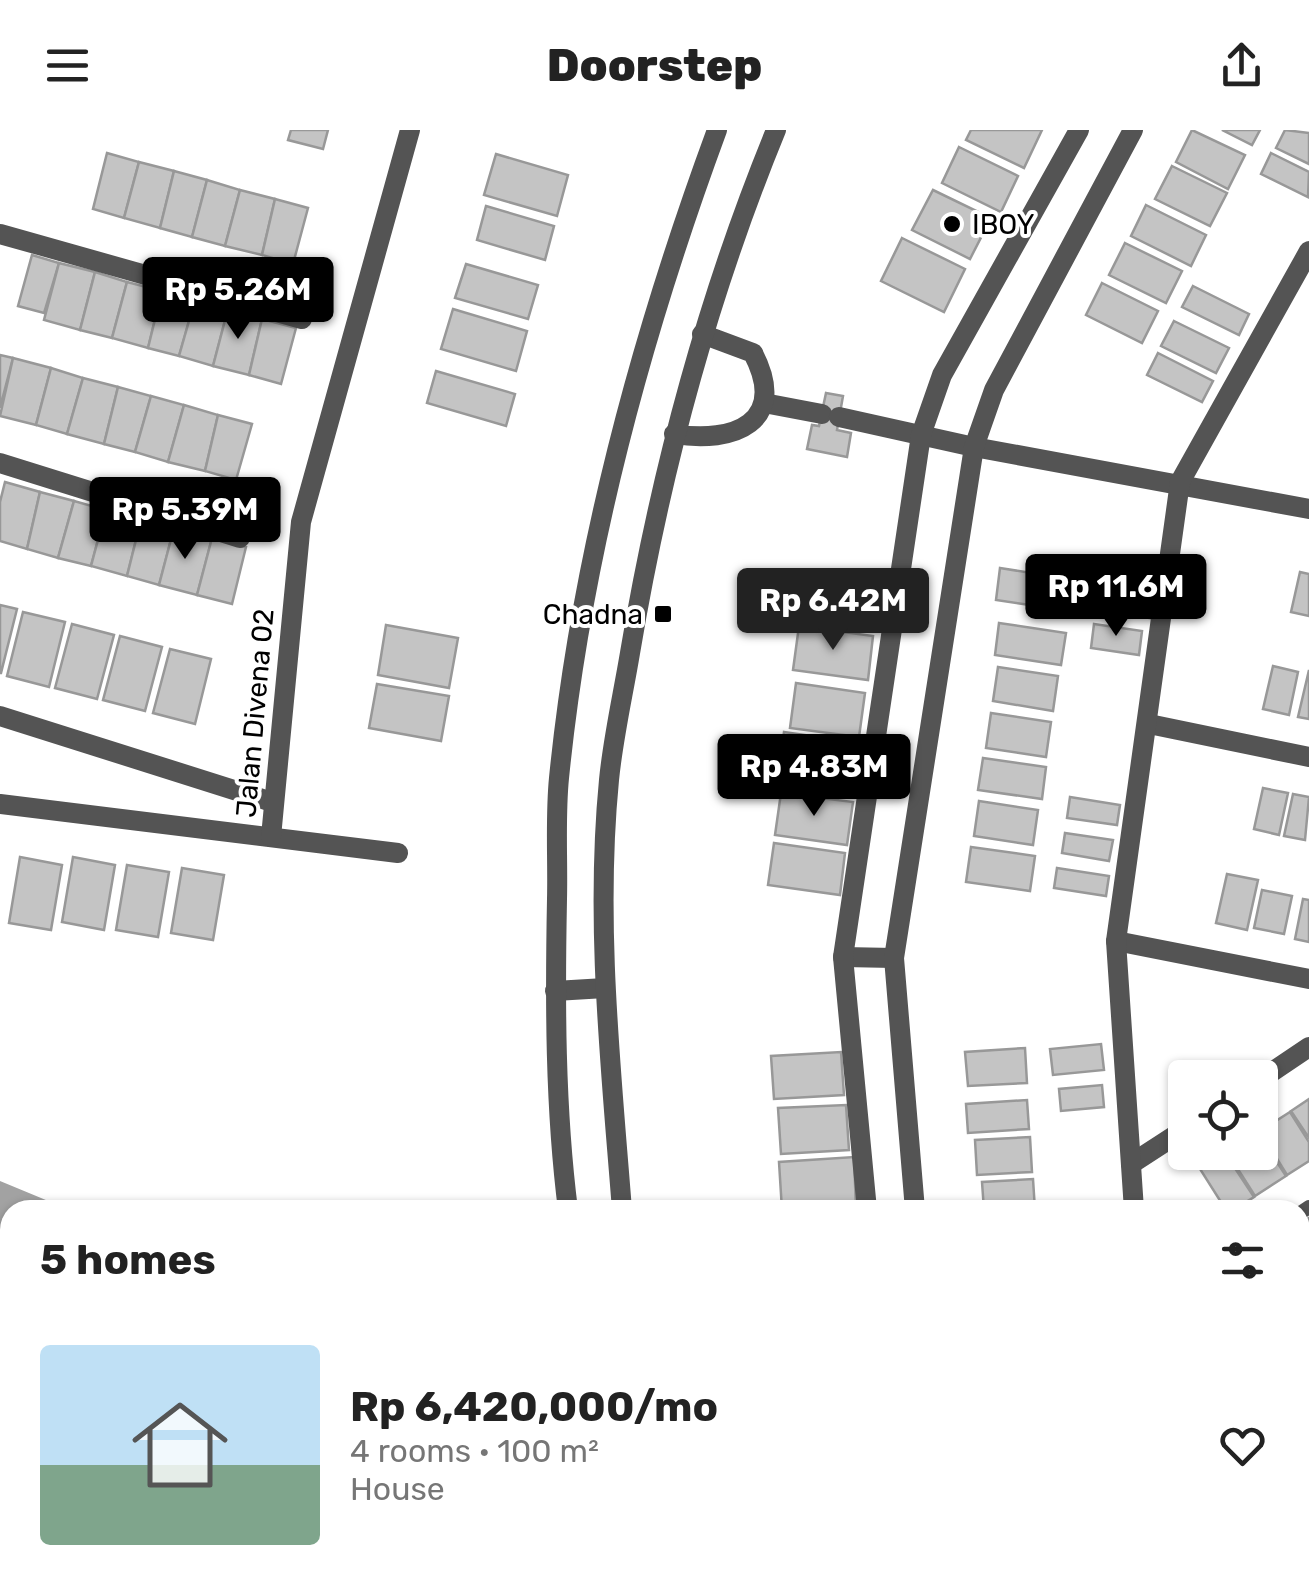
<!DOCTYPE html>
<html lang="en">
<head>
<meta charset="utf-8">
<style>
  :root { --surface:#fff; --page:#f2f2f2; --text:#222; --muted:#767676; --line:#e0e0e0; --accent:#000 }
  body { margin:0; font-family:Rubik,sans-serif; background:var(--page); color:var(--text); height:100vh; display:flex; flex-direction:column; font-size:38px; white-space:nowrap }
  * { box-sizing:border-box; margin:0 }
  p { font-size:32px; color:var(--muted) }
  .icon { flex:none; width:55px; height:55px; fill:none; stroke:currentColor; stroke-width:2; stroke-linecap:round; stroke-linejoin:round }
  .map { position:relative; flex:1; overflow:hidden }
  .panel { position:absolute; left:0px; top:1070px; width:1310px; height:392px; display:flex; flex-direction:column; background:var(--surface); border-radius:30px 30px 0 0; box-shadow:0 2px 8px #0004 }
  .panel>* { flex:none }
  .fabs { position:absolute; left:1168px; top:930px; display:grid; gap:20px }
  .fabs a { display:grid; place-items:center; width:110px; height:110px; border-radius:10px; background:var(--surface); box-shadow:0 2px 8px #0004; font-size:50px }
  .price { position:absolute; translate:-50% -85px; padding:0 22px; border-radius:10px; background:var(--accent); color:#fff; font-size:32px; line-height:65px; filter:drop-shadow(0 2px 5px #0008) }
  .price::after { content:''; position:absolute; left:50%; top:60px; width:30px; height:22px; margin-left:-15px; background:inherit; clip-path:polygon(0 0,100% 0,50% 100%) }
  .price.current { background:#222; color:#fff }
  ul { padding:0; list-style:none }
  li { display:flex; align-items:center; gap:30px; height:250px; padding:0 40px }
  li+li { border-top:2px solid var(--line) }
  li span { display:grid; place-items:center; flex:none; width:280px; height:200px; border-radius:10px; color:#555 }
  li>.icon { margin-inline-start:auto }
  span .icon { width:120px; height:120px; fill:#fffc; stroke-width:1 }
  li b { font-size:42px }
  h2 { display:flex; justify-content:space-between; align-items:center; height:120px; padding:0 40px; font-size:42px }
  header { display:flex; justify-content:space-between; align-items:center; height:130px; padding:0 40px; background:var(--surface); font-size:45px; font-weight:800 }
  .map>svg:first-child { display:block }
  .water { fill:#a2a2a2 }
  .building { fill:#c4c4c4; stroke:#989898; stroke-width:2.5 }
  .lines { fill:none; stroke-linecap:round; stroke-linejoin:round }
  .service { stroke:#545454; stroke-width:14 }
  .minor { stroke:#545454; stroke-width:20 }
  .secondary { stroke:#212121; stroke-width:20 }
  .poi-dot { fill:#000; stroke:#fff; stroke-width:4 }
  .labels { text-anchor:middle; dominant-baseline:central; stroke-width:8; stroke-linejoin:round; paint-order:stroke }
  .poi-label { font-size:28px; fill:#000; stroke:#fff; text-anchor:start }
  .street-label { font-size:28px; fill:#000; stroke:#fff }
</style>
</head>
<body>
<header><svg class="icon" aria-label="menu" viewBox="0 0 24 24"><path d="M4 6h16M4 12h16M4 18h16"/></svg>Doorstep<svg class="icon" aria-label="share" viewBox="0 0 24 24"><path d="M12 15V3M7 8l5-5 5 5M5 13v7h14v-7"/></svg></header>
<div class="map">
<svg width="1309" height="1461" viewBox="0 0 1309 1461">
  <rect width="100%" height="100%" fill="#fff"/>
  <polygon class="water" points="0,1051 70,1080 10,1080 10,1222 0,1224"/>
  <g class="building">
    <polygon points="291,0 328,0 323,19 288,10"/>
    <polygon points="971,0 1042,0 1024,38 966,10"/>
    <polygon points="1192,0 1245,25 1228,59 1176,32"/>
    <polygon points="1222,0 1260,0 1252,15"/>
    <polygon points="1285,0 1309,3 1309,34 1276,18"/>
    <polygon points="959,17 1018,46 1001,82 942,53"/>
    <polygon points="107,23 139,32 124,88 93,79"/>
    <polygon points="1271,23 1309,42 1308,67 1261,44"/>
    <polygon points="496,24 568,45 557,86 484,65"/>
    <polygon points="139,32 174,41 160,98 124,88"/>
    <polygon points="1172,36 1227,63 1210,96 1155,69"/>
    <polygon points="174,41 207,50 192,107 160,98"/>
    <polygon points="207,50 240,60 225,116 192,107"/>
    <polygon points="240,60 275,69 262,125 225,116"/>
    <polygon points="933,60 991,88 970,129 912,100"/>
    <polygon points="275,69 308,78 293,134 262,125"/>
    <polygon points="1146,75 1206,105 1191,136 1131,106"/>
    <polygon points="486,76 554,96 545,130 477,110"/>
    <polygon points="902,108 965,139 944,182 881,151"/>
    <polygon points="1125,113 1182,141 1166,173 1109,145"/>
    <polygon points="32,125 59,133 44,183 18,176"/>
    <polygon points="59,133 95,142 80,200 44,190"/>
    <polygon points="466,134 538,155 528,189 455,168"/>
    <polygon points="95,142 127,152 112,208 80,200"/>
    <polygon points="127,152 162,161 148,218 112,208"/>
    <polygon points="1102,153 1158,181 1142,213 1086,185"/>
    <polygon points="1193,156 1249,184 1239,205 1182,177"/>
    <polygon points="162,161 195,170 179,226 148,218"/>
    <polygon points="195,170 228,179 213,236 179,226"/>
    <polygon points="228,179 262,189 249,245 213,236"/>
    <polygon points="453,179 527,201 516,241 441,219"/>
    <polygon points="262,189 296,198 281,254 249,245"/>
    <polygon points="1174,191 1229,218 1216,243 1161,216"/>
    <polygon points="1158,223 1213,251 1202,272 1147,245"/>
    <polygon points="0,225 13,228 0,278"/>
    <polygon points="13,228 51,238 36,295 0,286"/>
    <polygon points="51,238 83,248 67,304 36,295"/>
    <polygon points="436,241 515,264 506,296 427,273"/>
    <polygon points="83,248 118,257 104,314 67,304"/>
    <polygon points="118,257 151,266 135,322 104,314"/>
    <polygon points="826,263 843,266 837,300 851,303 847,327 807,319 812,295 819,296"/>
    <polygon points="151,266 184,275 168,332 135,322"/>
    <polygon points="184,275 218,285 205,341 168,332"/>
    <polygon points="218,285 252,294 236,350 205,341"/>
    <polygon points="5,352 40,362 27,419 0,411 0,372"/>
    <polygon points="40,362 74,371 58,428 27,419"/>
    <polygon points="74,371 106,380 91,436 58,428"/>
    <polygon points="106,380 141,390 127,446 91,436"/>
    <polygon points="141,390 174,398 159,455 127,446"/>
    <polygon points="174,398 212,408 197,465 159,455"/>
    <polygon points="212,408 246,417 232,474 197,465"/>
    <polygon points="1000,438 1069,449 1064,480 996,470"/>
    <polygon points="1300,442 1309,444 1309,486 1291,482"/>
    <polygon points="811,444 882,453 876,498 805,488"/>
    <polygon points="1100,458 1153,466 1150,488 1097,480"/>
    <polygon points="0,475 17,479 1,543 0,543"/>
    <polygon points="23,482 65,492 49,557 7,546"/>
    <polygon points="999,493 1066,503 1061,535 995,525"/>
    <polygon points="72,494 114,505 97,569 55,558"/>
    <polygon points="1094,494 1142,501 1139,525 1091,518"/>
    <polygon points="386,495 458,508 449,558 378,545"/>
    <polygon points="799,496 873,506 868,550 793,540"/>
    <polygon points="120,506 162,517 145,581 103,570"/>
    <polygon points="170,519 211,529 195,594 153,583"/>
    <polygon points="1273,536 1298,542 1289,585 1263,579"/>
    <polygon points="998,537 1058,546 1053,581 993,571"/>
    <polygon points="1309,540 1309,589 1298,587"/>
    <polygon points="796,553 865,563 859,607 790,598"/>
    <polygon points="377,554 449,566 441,611 369,598"/>
    <polygon points="991,583 1051,592 1046,627 986,618"/>
    <polygon points="784,602 859,613 853,658 778,648"/>
    <polygon points="983,628 1046,637 1042,669 978,660"/>
    <polygon points="1263,658 1288,663 1279,705 1254,699"/>
    <polygon points="781,663 853,672 847,715 775,705"/>
    <polygon points="1293,664 1309,667 1305,710 1284,706"/>
    <polygon points="1070,667 1120,675 1117,695 1067,688"/>
    <polygon points="979,671 1038,680 1033,715 974,706"/>
    <polygon points="1065,703 1113,710 1109,731 1062,723"/>
    <polygon points="774,713 845,723 840,765 768,755"/>
    <polygon points="971,717 1035,726 1030,761 966,752"/>
    <polygon points="20,727 62,735 51,800 9,793"/>
    <polygon points="73,727 115,735 104,800 62,792"/>
    <polygon points="127,735 169,742 158,807 116,800"/>
    <polygon points="182,738 224,745 213,810 171,803"/>
    <polygon points="1057,738 1109,746 1106,766 1054,758"/>
    <polygon points="1227,744 1258,750 1247,800 1216,793"/>
    <polygon points="1262,760 1292,766 1284,804 1254,798"/>
    <polygon points="1303,769 1309,770 1309,812 1295,809"/>
    <polygon points="1101,914 1104,940 1053,945 1050,919"/>
    <polygon points="1025,918 1027,953 968,956 965,922"/>
    <polygon points="841,922 844,965 774,969 771,926"/>
    <polygon points="1102,955 1104,977 1061,981 1059,959"/>
    <polygon points="1309,969 1309,1008 1291,981"/>
    <polygon points="1027,970 1029,999 968,1003 966,974"/>
    <polygon points="846,975 849,1020 781,1024 778,978"/>
    <polygon points="1290,982 1309,1012 1309,1031 1287,1045 1260,1001"/>
    <polygon points="1260,1006 1286,1046 1255,1066 1227,1022 1260,1022"/>
    <polygon points="1030,1007 1032,1042 977,1045 975,1010"/>
    <polygon points="1225,1023 1254,1067 1233,1080 1226,1080 1200,1039"/>
    <polygon points="854,1027 856,1079 782,1080 779,1032"/>
    <polygon points="1033,1049 1035,1080 984,1080 982,1052"/>
    <polygon points="1309,1088 1309,1144 1300,1131 1300,1094"/>
    <polygon points="1300,1258 1309,1271 1308,1335 1300,1324"/>
    <polygon points="720,1452 933,1452 939,1461 726,1461"/>
    <polygon points="991,1452 1133,1452 1122,1461 998,1461"/>
  </g>
  <g class="lines">
    <g class="service">
      <polyline points="1300,1083 1309,1077"/>
      <polyline points="1300,1187 1309,1199"/>
      <polyline points="1300,1386 1309,1380"/>
      <polyline points="141,1452 142,1461"/>
      <polyline points="501,1452 502,1461"/>
      <polyline points="73,1461 103,1452"/>
    </g>
    <g class="minor">
      <polyline points="0,104 302,189"/>
      <polyline points="764,273 822,284"/>
      <polyline points="839,287 974,317 1309,379"/>
      <path d="M674,304C734,314 789,292 753,223L702,204"/>
      <polyline points="0,333 240,408"/>
      <polyline points="0,586 272,672"/>
      <polyline points="1149,594 1309,627"/>
      <polyline points="0,674 398,723"/>
      <polyline points="271,707 301,392 410,0"/>
      <polyline points="1116,811 1309,849"/>
      <polyline points="843,827 894,828"/>
      <polyline points="555,861 605,858"/>
      <polyline points="1260,950 1309,917"/>
      <polyline points="1131,1034 1185,999"/>
      <path d="M568,1080C555,977 555,872 557,769C558,729 555,688 559,648C581,428 641,206 717,0"/>
      <path d="M622,1080C611,938 595,793 609,650C613,608 623,565 630,523C660,344 707,168 776,0"/>
      <polyline points="867,1080 843,827 921,305 942,245 1079,0"/>
      <polyline points="915,1080 894,828 974,317 994,260 1133,0"/>
      <polyline points="1134,1080 1116,811 1180,352 1309,121"/>
      <polyline points="621,1452 622,1461"/>
      <polyline points="662,1452 664,1461"/>
    </g>
    <g class="secondary">
      <polyline points="1300,1423 1309,1418"/>
      <polyline points="1240,1461 1252,1452"/>
    </g>
  </g>
  <g class="poi-dot">
    <circle cx="952" cy="94" r="10"/>
    <rect x="653" y="474" width="20" height="20" rx="5"/>
  </g>
  <g class="labels">
    <g class="poi-label">
      <text x="972" y="94">IBOY</text>
      <text x="643" y="484" text-anchor="end">Chadna</text>
    </g>
    <g class="street-label">
      <text transform="translate(255 583) rotate(-85)">Jalan Divena 02</text>
    </g>
  </g>
</svg>
<div class="fabs">
<a><svg class="icon" aria-label="locate" viewBox="0 0 24 24"><circle cx="12" cy="12" r="6"/><path d="M12 2v4M12 18v4M2 12h4M18 12h4"/></svg></a>
</div>
<b class="price" style="left:238px;top:212px">Rp 5.26M</b>
<b class="price" style="left:185px;top:432px">Rp 5.39M</b>
<b class="price" style="left:1116px;top:509px">Rp 11.6M</b>
<b class="price current" style="left:833px;top:523px">Rp 6.42M</b>
<b class="price" style="left:814px;top:689px">Rp 4.83M</b>
<section class="panel">
<h2>5 homes<svg class="icon" aria-label="filters" viewBox="0 0 24 24"><path d="M4 7h16M4 17h16"/><circle cx="9" cy="7" r="2"/><circle cx="15" cy="17" r="2"/></svg></h2>
<ul>
<li><span style="background:linear-gradient(#bfe0f5 60%,#7fa58c 0)"><svg class="icon" aria-label="home" viewBox="0 0 24 24"><path d="M3 11l9-7 9 7M6 9v11h12V9"/></svg></span><div><b>Rp 6,420,000/mo</b><p>4 rooms · 100 m²</p><p>House</p></div><svg class="icon" aria-label="heart" viewBox="0 0 24 24"><path d="M12 20l-8-8c-3-5 5-10 8-4 3-6 11-1 8 4z"/></svg></li>
</ul>
</section>
</div>
</body>
</html>
